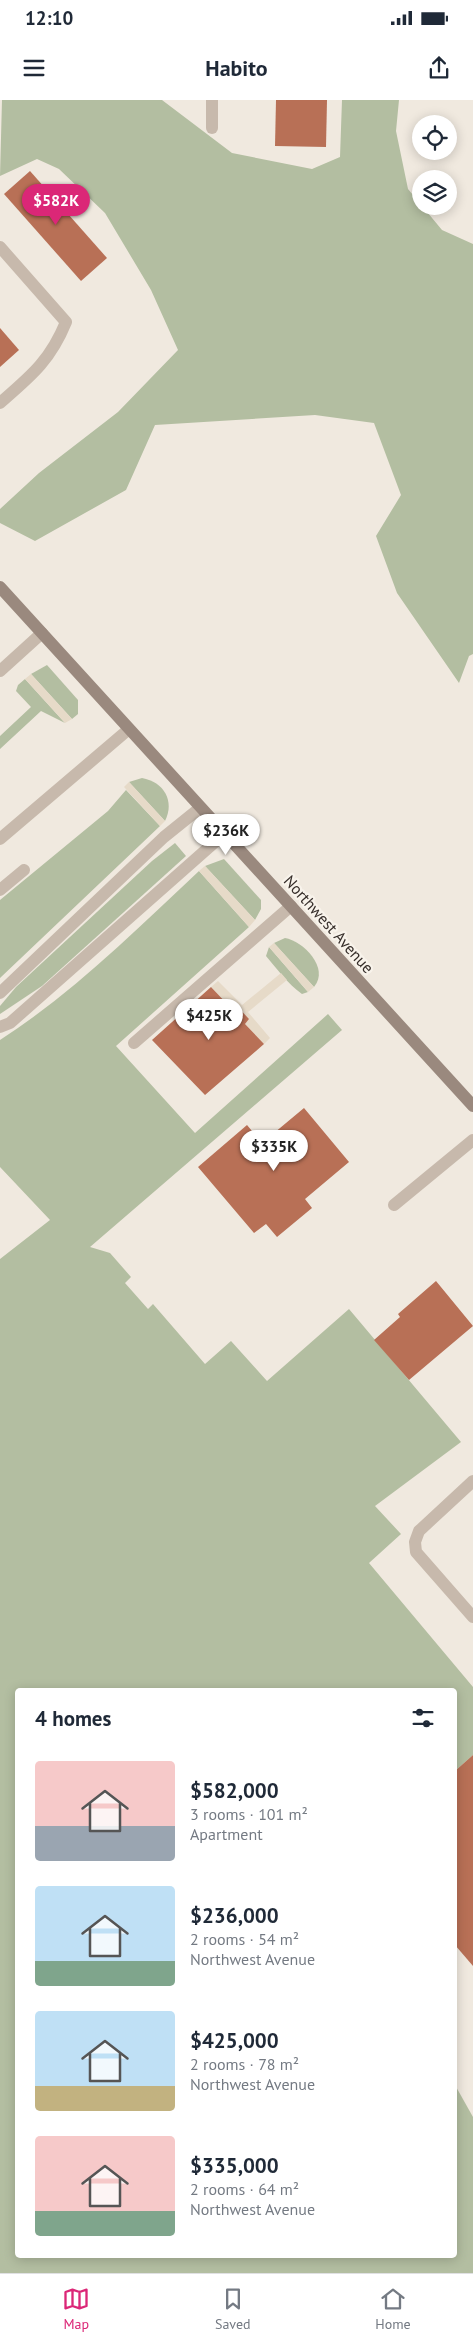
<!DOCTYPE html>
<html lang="en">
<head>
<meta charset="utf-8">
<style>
  :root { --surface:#fff; --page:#f6f6f7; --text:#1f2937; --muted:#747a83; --line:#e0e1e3; --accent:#db2777 }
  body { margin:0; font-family:"PT Sans",sans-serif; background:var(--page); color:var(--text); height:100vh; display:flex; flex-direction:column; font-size:19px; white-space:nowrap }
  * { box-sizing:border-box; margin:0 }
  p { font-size:16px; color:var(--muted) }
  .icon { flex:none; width:28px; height:28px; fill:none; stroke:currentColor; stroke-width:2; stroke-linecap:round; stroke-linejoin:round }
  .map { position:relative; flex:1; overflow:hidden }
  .panel { position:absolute; left:15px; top:1588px; width:442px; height:570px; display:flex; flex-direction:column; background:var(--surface); border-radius:5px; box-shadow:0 2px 12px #0003 }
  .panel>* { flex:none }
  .tools { position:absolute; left:412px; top:15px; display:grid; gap:10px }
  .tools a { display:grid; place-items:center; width:45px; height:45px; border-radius:50%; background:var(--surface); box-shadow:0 2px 12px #0003; font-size:25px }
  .price { position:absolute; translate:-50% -42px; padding:0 11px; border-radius:18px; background:#fff; color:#222; font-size:16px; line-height:32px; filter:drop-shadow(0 1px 2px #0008) }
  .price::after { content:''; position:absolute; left:50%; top:30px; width:15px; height:11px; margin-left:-8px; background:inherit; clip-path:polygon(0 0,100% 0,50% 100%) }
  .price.selected { background:var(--accent); color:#fff }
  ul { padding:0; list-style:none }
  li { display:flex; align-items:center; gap:15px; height:125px; padding:0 20px }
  li span { display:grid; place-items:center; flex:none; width:140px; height:100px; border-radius:5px; color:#555 }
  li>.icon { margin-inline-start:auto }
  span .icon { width:60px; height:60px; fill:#fffc; stroke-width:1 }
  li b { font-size:21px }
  h2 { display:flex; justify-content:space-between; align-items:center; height:60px; padding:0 20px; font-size:21px }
  .status { display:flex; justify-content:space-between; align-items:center; height:35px; padding:0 25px; background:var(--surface); direction:ltr }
  .status svg { height:14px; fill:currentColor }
  header { display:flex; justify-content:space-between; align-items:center; height:65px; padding:0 20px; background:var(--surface); font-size:22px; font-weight:800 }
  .dock { display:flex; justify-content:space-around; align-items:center; height:70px; border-top:1px solid var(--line); background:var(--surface); font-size:14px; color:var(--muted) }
  .dock a { display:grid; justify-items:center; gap:2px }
  .dock .selected { color:var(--accent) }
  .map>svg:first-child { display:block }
  .green { fill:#b3bea1 }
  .plaza { fill:#e6dac8 }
  .building { fill:#b87056 }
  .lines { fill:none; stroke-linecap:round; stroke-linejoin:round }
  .lane { stroke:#c7b9ac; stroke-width:12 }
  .secondary { stroke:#9a897e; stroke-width:12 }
  .labels { text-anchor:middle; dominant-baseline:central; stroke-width:4.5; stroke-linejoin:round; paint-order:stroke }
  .street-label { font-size:16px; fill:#362e2a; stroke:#f8f3eb }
</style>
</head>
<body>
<div class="status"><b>12:10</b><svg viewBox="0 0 49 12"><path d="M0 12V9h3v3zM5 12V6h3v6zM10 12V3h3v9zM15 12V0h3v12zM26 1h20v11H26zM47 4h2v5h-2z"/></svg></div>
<header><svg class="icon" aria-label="menu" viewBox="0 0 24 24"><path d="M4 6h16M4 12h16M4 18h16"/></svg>Habito<svg class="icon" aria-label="share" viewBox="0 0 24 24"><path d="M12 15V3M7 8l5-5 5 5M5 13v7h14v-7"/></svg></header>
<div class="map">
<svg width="473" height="2173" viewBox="0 0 473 2173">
  <rect width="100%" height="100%" fill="#f0e9df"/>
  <g class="green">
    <polygon points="2,0 162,0 232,53 312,69 340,57 342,0 399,0 396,31 408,89 442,130 473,144 473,554 469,556 459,583 397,493 376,436 401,395 374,323 315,315 155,325 126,390 35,441 0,423 0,409 39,373 118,312 178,250 151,190 105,113 59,69 37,59 0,76"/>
    <polygon points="47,565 78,600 78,614 72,619 31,574"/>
    <polygon points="25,579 65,623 41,611 0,649 0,636 31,607 16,591 18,585"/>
    <path d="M142,678C164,682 175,701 165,721L129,682Z"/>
    <polygon points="126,690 160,726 0,878 0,800 108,711"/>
    <polygon points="175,743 186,756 42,886 0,914 0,906 16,887 152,761"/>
    <polygon points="224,759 261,800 261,809 255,820 205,766"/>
    <path d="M199,771L249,827L116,946L195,1033L328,914L342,930L90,1147L110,1153L131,1177L125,1183L148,1209L153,1204L205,1264L231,1241L267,1281L349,1209L461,1342L375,1406L401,1434L369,1463L473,1587V1655L455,1671V1590H18V2155H455V1985L473,2017V2173H0V1159L50,1120L0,1067V940C73,893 136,830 199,771Z"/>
    <path d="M285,838C303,841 330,868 314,887L274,843Z"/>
    <path d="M269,847L308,892L302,894C288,884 277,869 266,856Z"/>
  </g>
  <g class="plaza">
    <polygon points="31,574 72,619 65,623 25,579"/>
    <polygon points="129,682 165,721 160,726 124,687"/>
    <polygon points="205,766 255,820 249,827 199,771"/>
    <polygon points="274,843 314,887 308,892 269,847"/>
    <polygon points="281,873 287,880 248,912 270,938 264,944 245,924 249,919 235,904 230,907 211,887 218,881 242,905"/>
  </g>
  <g class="building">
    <polygon points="276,0 327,0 326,47 275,46"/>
    <polygon points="30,71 107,158 81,181 4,94"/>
    <polygon points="0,228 19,250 0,267"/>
    <polygon points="211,887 230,907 235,904 249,919 245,924 264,944 205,995 152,940"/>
    <polygon points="304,1008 349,1062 305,1099 312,1108 277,1137 266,1124 254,1133 198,1067 247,1025 262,1043"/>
    <polygon points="436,1181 473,1226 409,1280 374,1240 400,1217 398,1214"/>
    <polygon points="473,1655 473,1866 455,1845 455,1671"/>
  </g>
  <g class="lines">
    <g class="lane">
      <polyline points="212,0 212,28"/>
      <path d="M0,147L66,222C50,261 31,276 0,303"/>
      <polyline points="0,571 42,533"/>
      <polyline points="0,739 129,629"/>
      <polyline points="0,790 24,770"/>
      <polyline points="0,893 164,737 200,708"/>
      <polyline points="0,927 10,923 224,734"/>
      <polyline points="134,943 291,806"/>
      <polyline points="394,1105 473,1040"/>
      <polyline points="473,1381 419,1431 415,1442 416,1452 473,1517"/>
    </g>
    <polyline class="secondary" points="0,487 473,1006"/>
  </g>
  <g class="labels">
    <g class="street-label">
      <text transform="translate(329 824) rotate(48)">Northwest Avenue</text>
    </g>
  </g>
</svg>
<div class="tools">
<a><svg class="icon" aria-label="locate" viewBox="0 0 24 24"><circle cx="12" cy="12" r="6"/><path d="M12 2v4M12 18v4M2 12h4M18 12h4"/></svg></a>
<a><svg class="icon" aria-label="layers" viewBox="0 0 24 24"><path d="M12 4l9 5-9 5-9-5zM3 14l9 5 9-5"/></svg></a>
</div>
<b class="price selected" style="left:56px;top:126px">$582K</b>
<b class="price" style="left:226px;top:756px">$236K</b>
<b class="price" style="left:209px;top:941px">$425K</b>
<b class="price" style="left:274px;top:1072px">$335K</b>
<section class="panel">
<h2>4 homes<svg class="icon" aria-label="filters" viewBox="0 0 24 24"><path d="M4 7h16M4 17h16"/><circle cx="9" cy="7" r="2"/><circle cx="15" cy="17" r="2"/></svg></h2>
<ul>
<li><span style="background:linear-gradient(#f6c9c9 65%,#9aa5b1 0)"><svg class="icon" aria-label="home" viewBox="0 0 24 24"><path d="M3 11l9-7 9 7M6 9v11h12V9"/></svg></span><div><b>$582,000</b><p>3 rooms · 101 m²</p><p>Apartment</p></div></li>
<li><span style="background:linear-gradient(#bfe0f5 75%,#7fa58c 0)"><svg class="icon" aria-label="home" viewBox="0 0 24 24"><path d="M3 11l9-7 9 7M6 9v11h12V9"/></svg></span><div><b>$236,000</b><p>2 rooms · 54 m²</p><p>Northwest Avenue</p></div></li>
<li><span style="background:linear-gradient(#bfe0f5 75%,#c2b280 0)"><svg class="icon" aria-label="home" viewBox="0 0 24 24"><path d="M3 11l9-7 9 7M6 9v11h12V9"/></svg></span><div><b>$425,000</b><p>2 rooms · 78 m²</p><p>Northwest Avenue</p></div></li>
<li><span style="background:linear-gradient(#f6c9c9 75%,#7fa58c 0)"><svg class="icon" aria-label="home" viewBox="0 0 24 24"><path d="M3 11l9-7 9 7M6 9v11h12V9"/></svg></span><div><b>$335,000</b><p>2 rooms · 64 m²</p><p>Northwest Avenue</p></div></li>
</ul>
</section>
</div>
<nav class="dock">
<a class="selected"><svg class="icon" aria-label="map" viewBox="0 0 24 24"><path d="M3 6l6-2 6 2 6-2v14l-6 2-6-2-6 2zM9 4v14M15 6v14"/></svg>Map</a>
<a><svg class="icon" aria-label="saved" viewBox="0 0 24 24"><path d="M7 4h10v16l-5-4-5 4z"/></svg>Saved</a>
<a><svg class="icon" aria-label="home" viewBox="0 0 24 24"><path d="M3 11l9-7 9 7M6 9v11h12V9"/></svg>Home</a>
</nav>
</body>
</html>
